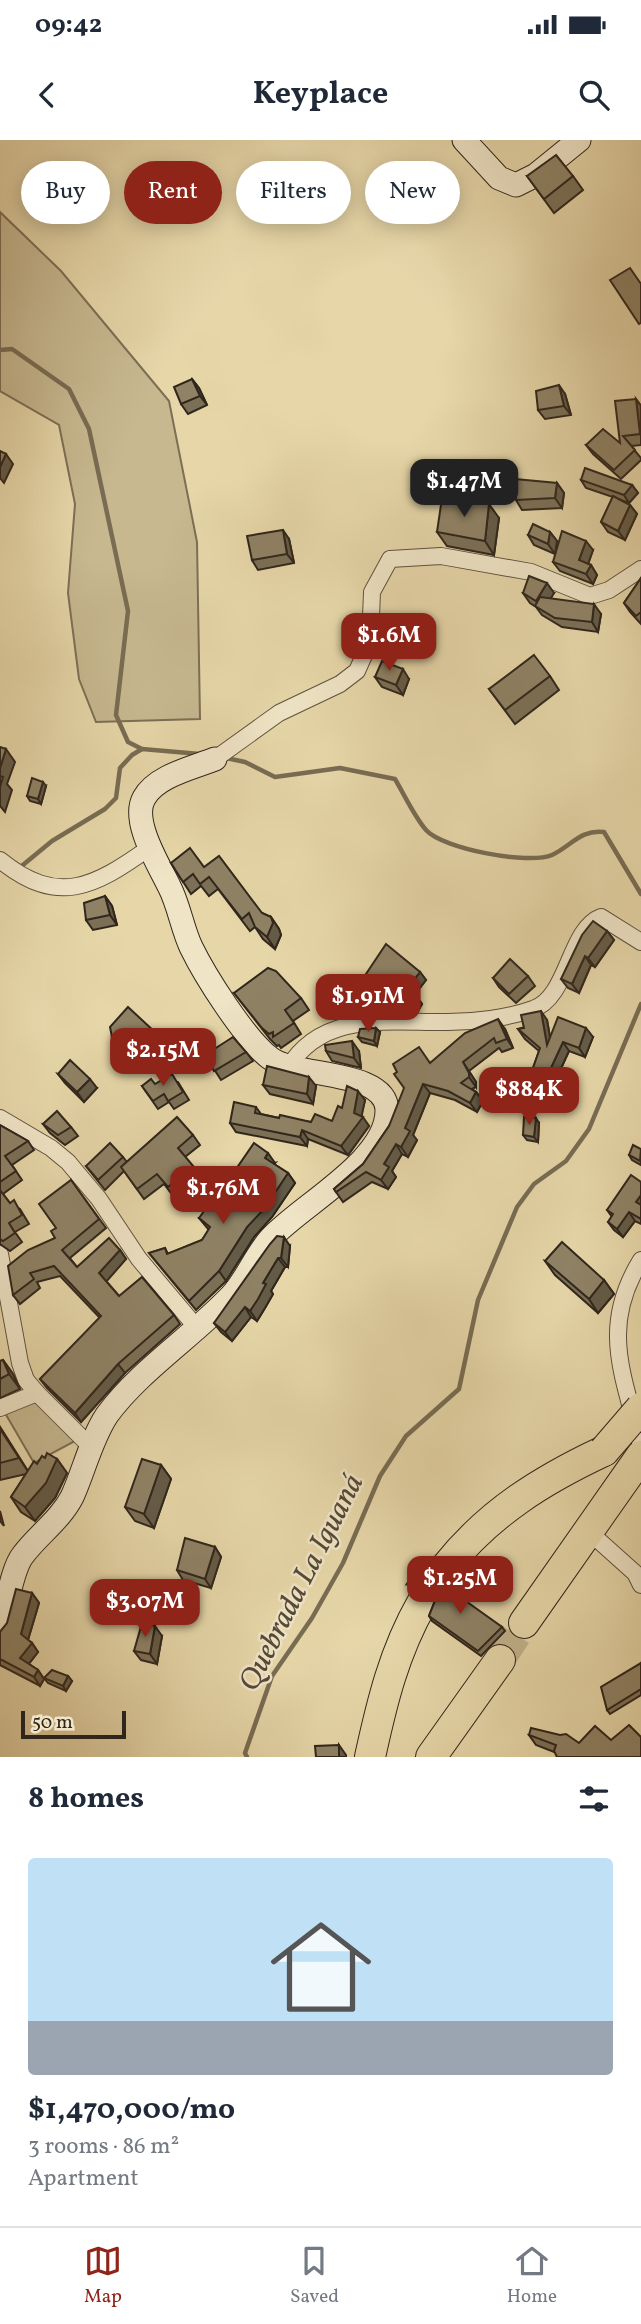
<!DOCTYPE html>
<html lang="en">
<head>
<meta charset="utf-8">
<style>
  :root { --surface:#fff; --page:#f2f2f3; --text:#1f2937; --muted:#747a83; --line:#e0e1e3; --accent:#8f2418 }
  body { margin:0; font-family:Vollkorn,serif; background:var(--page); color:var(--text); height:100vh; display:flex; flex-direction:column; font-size:26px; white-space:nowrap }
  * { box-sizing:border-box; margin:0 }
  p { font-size:23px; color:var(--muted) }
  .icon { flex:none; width:38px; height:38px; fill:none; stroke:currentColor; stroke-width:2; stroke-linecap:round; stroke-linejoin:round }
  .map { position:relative; height:1617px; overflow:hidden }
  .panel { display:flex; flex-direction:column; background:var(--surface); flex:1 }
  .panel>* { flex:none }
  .guide { position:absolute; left:21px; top:21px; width:600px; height:63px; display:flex; gap:14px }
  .scale { position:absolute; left:21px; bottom:18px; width:105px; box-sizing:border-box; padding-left:7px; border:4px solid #30261c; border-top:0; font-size:19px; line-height:24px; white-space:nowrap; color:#30261c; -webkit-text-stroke:5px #efe4c6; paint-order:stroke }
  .price { position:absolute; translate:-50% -60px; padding:0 16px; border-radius:14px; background:var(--accent); color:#fff; font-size:23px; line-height:46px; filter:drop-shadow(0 2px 4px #0008) }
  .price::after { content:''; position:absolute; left:50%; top:42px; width:21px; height:16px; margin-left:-10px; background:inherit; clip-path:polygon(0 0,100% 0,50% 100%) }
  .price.on { background:#222; color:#fff }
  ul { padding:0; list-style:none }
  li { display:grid; align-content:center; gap:14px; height:371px; padding:0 28px }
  li span { display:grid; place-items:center; height:217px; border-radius:7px; color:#555 }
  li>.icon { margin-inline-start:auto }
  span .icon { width:126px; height:126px; fill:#fffc; stroke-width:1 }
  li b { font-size:30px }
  h2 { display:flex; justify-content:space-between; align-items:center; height:84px; padding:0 28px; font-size:30px }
  .tag { padding:0 24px; border-radius:32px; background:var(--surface); box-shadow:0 4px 18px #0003; font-size:24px; line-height:63px }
  .tag.on { background:var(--accent); color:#fff }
  .status { display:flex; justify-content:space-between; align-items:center; height:49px; padding:0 35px; background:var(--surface); direction:ltr }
  .status svg { height:19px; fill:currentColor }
  header { display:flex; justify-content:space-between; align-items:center; height:91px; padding:0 28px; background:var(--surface); font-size:32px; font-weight:700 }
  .dock { display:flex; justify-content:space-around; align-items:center; height:98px; border-top:2px solid var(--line); background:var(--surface); font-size:19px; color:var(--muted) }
  .dock a { display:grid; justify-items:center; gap:4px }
  .dock .on { color:var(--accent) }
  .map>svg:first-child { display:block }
  .green { fill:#c7b890; stroke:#7c6f56; stroke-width:2 }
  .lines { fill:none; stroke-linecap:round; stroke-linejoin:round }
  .stream { stroke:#786c53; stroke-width:4.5 }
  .highway-tunnel { stroke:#c2b38c; stroke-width:30; stroke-dasharray:30 15; stroke-linecap:butt }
  .street-casing { stroke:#5e523f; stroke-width:18 }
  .secondary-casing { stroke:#30261c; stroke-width:25 }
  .highway-casing { stroke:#30261c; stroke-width:32 }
  .street { stroke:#efe4c6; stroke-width:16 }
  .secondary { stroke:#efe4c6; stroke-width:23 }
  .highway { stroke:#e6d6a8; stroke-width:30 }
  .highway-bridge-casing { stroke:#30261c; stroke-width:32; stroke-linecap:butt }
  .highway-bridge { stroke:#e6d6a8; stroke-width:30 }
  .wall { fill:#7b7057; stroke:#30261c; stroke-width:2 }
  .shaded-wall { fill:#645b47; stroke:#30261c; stroke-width:2 }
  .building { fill:#8f8265; stroke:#30261c; stroke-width:2 }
  .labels { text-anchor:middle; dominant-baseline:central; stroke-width:5; stroke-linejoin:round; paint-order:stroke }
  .water-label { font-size:30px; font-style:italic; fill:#544938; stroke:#efe4c6 }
</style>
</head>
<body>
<div class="status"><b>09:42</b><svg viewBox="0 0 49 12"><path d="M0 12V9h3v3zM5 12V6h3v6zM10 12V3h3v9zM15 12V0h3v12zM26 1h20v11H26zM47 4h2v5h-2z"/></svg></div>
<header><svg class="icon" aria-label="back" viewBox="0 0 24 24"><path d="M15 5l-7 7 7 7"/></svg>Keyplace<svg class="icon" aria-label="search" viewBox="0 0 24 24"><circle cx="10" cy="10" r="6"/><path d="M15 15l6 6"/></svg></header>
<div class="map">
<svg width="641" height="1617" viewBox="0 0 641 1617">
  <rect width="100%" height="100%" fill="#e6d6a8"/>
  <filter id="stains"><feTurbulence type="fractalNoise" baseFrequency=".00286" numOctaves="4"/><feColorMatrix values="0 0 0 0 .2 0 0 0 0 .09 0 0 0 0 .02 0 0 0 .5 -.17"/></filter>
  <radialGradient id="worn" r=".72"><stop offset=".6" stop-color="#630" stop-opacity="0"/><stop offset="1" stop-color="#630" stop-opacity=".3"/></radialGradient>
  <g class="green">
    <polygon points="0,72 61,131 169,261 197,402 200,579 96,582 79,539 68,453 75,364 59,285 0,251"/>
    <polygon points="34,1258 75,1301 34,1323 5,1273"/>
  </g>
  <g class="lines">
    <g class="stream">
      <polyline points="0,210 12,209 69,249 89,289 128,471 116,575 128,602 142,609"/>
      <path d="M226,618L245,622L275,637L340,628L395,639C405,656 414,676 426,690C443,709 529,725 552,715C571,706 581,689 604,692L641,754"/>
      <polyline points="18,729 52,701 105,669 116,658 120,628 132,615 142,609 200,614"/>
      <polyline points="247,1617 245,1613 272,1536 312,1478 343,1423 380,1336 406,1296 459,1249 478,1160 517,1067 534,1044 566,1021 589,989 641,864"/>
    </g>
    <polyline class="highway-tunnel" points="500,1520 524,1483"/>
    <g class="street-casing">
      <g id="street">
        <polyline points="215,619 279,573 340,544 357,531 370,502 372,452 390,419 441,416 531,432 590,456 609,450 641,429"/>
        <path d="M0,720C58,767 94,747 149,708"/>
        <path d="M288,928C323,870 391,883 448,882C474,882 508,878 533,869C568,858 569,789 601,777L641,802"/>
        <polyline points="0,978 51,1008 68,1022 99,1059 139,1119 197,1188"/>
        <polyline points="0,1114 20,1223 26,1240 37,1253 92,1308"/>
        <path d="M641,1120C599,1188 624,1235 641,1306"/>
        <polyline points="0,1268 37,1253"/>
        <polyline points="587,1390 635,1433 641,1445"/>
      </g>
    </g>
    <g class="secondary-casing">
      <g id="secondary">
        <polyline points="464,0 499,38 516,45 536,35 579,0"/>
        <path d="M0,1488C7,1469 11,1430 23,1415C38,1395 60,1380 72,1357C84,1331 91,1299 107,1275C139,1231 193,1196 231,1156C247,1139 255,1115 271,1098C301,1065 388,1020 387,970C386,929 295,938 270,918C245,899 205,836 191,807C182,788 179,765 169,746C159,725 131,681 144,658C156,636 192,628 215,619"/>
      </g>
    </g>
    <g class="highway-casing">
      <g id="highway">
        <path d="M446,1427C489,1373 542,1340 604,1311"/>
        <polyline points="524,1483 641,1316"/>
        <path d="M370,1617C382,1562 394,1512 422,1463"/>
        <polyline points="431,1617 500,1520"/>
      </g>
    </g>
    <use href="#street" class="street"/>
    <use href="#secondary" class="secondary"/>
    <use href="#highway" class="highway"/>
    <g class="highway-bridge-casing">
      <polyline id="highway-bridge" points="604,1311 641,1268"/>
    </g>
    <use href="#highway-bridge" class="highway-bridge"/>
  </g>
  <g class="wall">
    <polygon points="527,36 573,36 583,50 554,73"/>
    <polygon points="192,239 199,248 207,265 188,274 181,264"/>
    <polygon points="565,254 571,275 545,279 538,270"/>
    <polygon points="636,259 641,266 641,305 631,306 641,318 641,320 621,339 593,314 586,305 620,303"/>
    <polygon points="581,340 632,345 638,353 629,363 618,359 630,365 637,374 625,400 608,392 601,382 613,357 586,348"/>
    <polygon points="557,343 564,353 562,368 522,370 516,360"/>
    <polygon points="499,378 494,415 447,406 437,392"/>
    <polygon points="550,392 557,401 555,414 534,405 528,395"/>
    <polygon points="289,399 294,423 258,430 252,420"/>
    <polygon points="593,410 588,424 591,425 597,435 593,444 560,431 553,422"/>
    <polygon points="641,438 641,484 630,472 624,463"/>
    <polygon points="523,453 554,453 550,458 601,474 598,492 562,487 542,475 536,467 530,463"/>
    <polygon points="550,536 559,550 515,584 489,549"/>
    <polygon points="375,537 409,539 403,555 382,547"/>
    <polygon points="46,646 41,664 30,661 27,656"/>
    <polygon points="171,723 204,727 262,773 271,777 279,789 281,795 275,809 263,799 255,787 250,791 218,749 209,756 201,746 191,754"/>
    <polygon points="105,756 112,766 117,785 93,790 86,780"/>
    <polygon points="607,791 614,800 595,827 591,825 579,853 568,848 561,839"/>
    <polygon points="420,832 426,840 415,854 422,864 418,871 411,871 386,857 387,871 335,871 329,862 356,849"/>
    <polygon points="528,836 535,846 516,863 499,847 493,838"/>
    <polygon points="234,853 301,858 309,870 293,881 301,894 281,908 279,905 277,906 270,899"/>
    <polygon points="547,880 550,897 593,897 585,917 569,911 557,937 560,941 552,961 533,954 527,945 539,911 525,899 518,889"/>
    <polygon points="505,889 513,908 502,912 499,908 469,931 476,942 476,947 472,949 476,952 483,961 477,972 455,960 430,953 413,995 417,1000 408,1017 402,1014 392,1031 396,1037 388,1049 372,1042 343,1062 334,1049 363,1024 389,986 430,923"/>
    <polygon points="380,892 377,906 362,902 358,897"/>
    <polygon points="156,893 165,907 141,931 122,911 112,897"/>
    <polygon points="326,911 359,911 361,928 332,921"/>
    <polygon points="246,912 253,921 221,940 205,915"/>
    <polygon points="58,934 97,948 84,962 65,943"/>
    <polygon points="178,942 189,960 174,969 169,962 158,969 142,946"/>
    <polygon points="263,945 316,946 313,964 270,954"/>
    <polygon points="365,960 361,976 369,986 348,1015 308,999 307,1006 236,992 230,983 256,967 261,974 279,978 311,982 332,981 342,968"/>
    <polygon points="539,983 538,1002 527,1000 523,995"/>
    <polygon points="43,984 71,987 78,996 65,1005 50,993"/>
    <polygon points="0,985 28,1001 34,1010 12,1025 22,1040 3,1054 10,1063 20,1069 29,1084 15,1092 22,1102 10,1111 0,1104"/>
    <polygon points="193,995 200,1005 185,1017 201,1037 174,1057 164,1044 144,1059 124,1031 105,1050 86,1026 123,1017 127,1022"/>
    <polygon points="641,1009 641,1025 632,1020 629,1015"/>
    <polygon points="275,1023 274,1024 288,1033 295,1043 272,1077 254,1097 226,1141 196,1170 149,1113 165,1108 168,1114 202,1100 209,1090 199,1078 225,1075 244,1048 239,1045 232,1035"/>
    <polygon points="71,1040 106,1088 70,1118 77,1127 120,1110 126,1119 106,1141 119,1156 174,1175 180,1184 125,1233 81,1282 47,1248 40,1239 100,1178 60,1136 37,1142 40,1148 20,1164 13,1155 55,1098 56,1088"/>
    <polygon points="641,1042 641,1084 635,1081 623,1097 614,1090 608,1082 612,1077 607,1070"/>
    <polygon points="290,1106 288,1127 285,1127 271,1151 273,1154 265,1168 257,1181 251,1177 232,1201 221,1192 214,1183"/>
    <polygon points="545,1121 604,1140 614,1154 598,1173 555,1135"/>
    <polygon points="3,1220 13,1234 20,1249 0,1258 0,1221"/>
    <polygon points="0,1287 28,1331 45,1318 57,1319 67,1333 55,1358 35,1381 21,1372 11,1357 26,1334 0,1340"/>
    <polygon points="161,1325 171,1339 154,1388 135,1381 125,1367"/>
    <polygon points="215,1407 221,1417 211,1448 183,1440 177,1430"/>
    <polygon points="415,1433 438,1449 502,1487 505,1491 481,1516 432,1481 429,1476 436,1458 435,1453 422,1446 411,1448 407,1444"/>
    <polygon points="32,1453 39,1463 28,1500 32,1503 38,1512 29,1524 38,1530 44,1539 40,1546 0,1525 0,1492"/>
    <polygon points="162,1496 157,1524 141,1520 134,1511"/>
    <polygon points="641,1523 641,1555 610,1574 607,1570"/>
    <polygon points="68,1536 72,1541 66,1551 48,1543 44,1538"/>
    <polygon points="529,1595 579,1603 611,1600 554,1612 536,1605"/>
  </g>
  <g class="shaded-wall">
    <polygon points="192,239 199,248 207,265 200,256"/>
    <polygon points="559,245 565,254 571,275 564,266"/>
    <polygon points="636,259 641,266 641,296 640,294"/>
    <polygon points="6,314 13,324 4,343 0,338 0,327"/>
    <polygon points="557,343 564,353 562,368 555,358"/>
    <polygon points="632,345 638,353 629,363 624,355"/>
    <polygon points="489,364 499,378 494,415 485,401"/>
    <polygon points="630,365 637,374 625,400 618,391"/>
    <polygon points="283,390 289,399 294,423 287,414"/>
    <polygon points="550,392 557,401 555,414 548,404"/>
    <polygon points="586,401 593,410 586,430 579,420"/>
    <polygon points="591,425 597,435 593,444 586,434"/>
    <polygon points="547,443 554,453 543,471 536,461"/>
    <polygon points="594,464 601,474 598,492 592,482"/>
    <polygon points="403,529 409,539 403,555 396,545"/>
    <polygon points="6,609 15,622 7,644 12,650 5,672 0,666 0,628"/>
    <polygon points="43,642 46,646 41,664 38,659"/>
    <polygon points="105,756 112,766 117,785 110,775"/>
    <polygon points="271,777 279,789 281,795 275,809 267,797"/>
    <polygon points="607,791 614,800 595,827 588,818"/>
    <polygon points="585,816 591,825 579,853 572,844"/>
    <polygon points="420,832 426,840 412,858 406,850"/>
    <polygon points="381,848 386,857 387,871 381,863"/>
    <polygon points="416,855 422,864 418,871 412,863"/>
    <polygon points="541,871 547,880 553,914 547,905"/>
    <polygon points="498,879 505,889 513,908 507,899"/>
    <polygon points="376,888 380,892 377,906 374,901"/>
    <polygon points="586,888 593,897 585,917 579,908"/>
    <polygon points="352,901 359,911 361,928 354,918"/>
    <polygon points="563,902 569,911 557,937 560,941 552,961 546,952 550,930"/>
    <polygon points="463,922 476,942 476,947 469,937"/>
    <polygon points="309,937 316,946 313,964 307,954"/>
    <polygon points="90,939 97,948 84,962 77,952"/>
    <polygon points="423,944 430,953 413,995 417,1000 408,1017 401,1007 405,988"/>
    <polygon points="358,951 365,960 361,979 363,977 369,986 348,1015 341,1006 354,973"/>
    <polygon points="476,952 483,961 477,972 470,963"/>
    <polygon points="536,978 539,983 538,1002 534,997"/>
    <polygon points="302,990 308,999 307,1006 300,997"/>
    <polygon points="396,1004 402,1014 392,1031 396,1037 388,1049 381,1040 384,1024"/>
    <polygon points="268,1013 275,1023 272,1027 265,1018"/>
    <polygon points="288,1033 295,1043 272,1077 254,1097 226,1141 219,1131 247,1087"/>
    <polygon points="641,1055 641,1069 636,1062"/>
    <polygon points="629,1072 635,1081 623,1097 617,1089"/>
    <polygon points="284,1097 290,1106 288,1127 281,1118"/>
    <polygon points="120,1110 126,1119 106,1142 99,1133"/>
    <polygon points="278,1118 285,1127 271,1151 273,1154 265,1168 257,1181 250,1171 263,1143"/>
    <polygon points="604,1140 614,1154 598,1173 589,1159"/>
    <polygon points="245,1167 251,1177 232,1201 225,1192"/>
    <polygon points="3,1220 13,1234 20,1249 9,1234"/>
    <polygon points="118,1224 125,1233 81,1282 75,1273"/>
    <polygon points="0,1287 29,1333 0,1289"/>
    <polygon points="57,1319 67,1333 55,1358 35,1381 25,1367"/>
    <polygon points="161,1325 171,1339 154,1388 144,1374"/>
    <polygon points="0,1371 4,1386 0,1381"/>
    <polygon points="215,1407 221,1417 211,1448 205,1439"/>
    <polygon points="32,1453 39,1463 27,1503 21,1494"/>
    <polygon points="155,1486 162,1496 157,1524 150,1514"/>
    <polygon points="32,1503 38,1512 26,1527 20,1518"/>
    <polygon points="38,1530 44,1539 40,1546 34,1537"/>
    <polygon points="68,1536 72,1541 66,1551 63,1546"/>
    <polygon points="339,1605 346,1615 346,1617 339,1617"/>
  </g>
  <g class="building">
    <polygon points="556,15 573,36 544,59 527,36"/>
    <polygon points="630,128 641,144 641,183 639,184 610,140"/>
    <polygon points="192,239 200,256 181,264 174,247"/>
    <polygon points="559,245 564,266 538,270 536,251"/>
    <polygon points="636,259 640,294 623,296 635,310 614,330 586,305 603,289 620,303 615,261"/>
    <polygon points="0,311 6,314 0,327"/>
    <polygon points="585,328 632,345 624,355 581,340"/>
    <polygon points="515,339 557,343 555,358 516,360"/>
    <polygon points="613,356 630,365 618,391 601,382"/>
    <polygon points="442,358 489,364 485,401 437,392"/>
    <polygon points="533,384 550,392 548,404 528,395"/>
    <polygon points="283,390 287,414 252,420 247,396"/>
    <polygon points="562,391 586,401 579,420 591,425 586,434 553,422"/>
    <polygon points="529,436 547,443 536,461 523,453"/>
    <polygon points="641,438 641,472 636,476 624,463"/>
    <polygon points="540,457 594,464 592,482 555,478 535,466"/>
    <polygon points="534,515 550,536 505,570 489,549"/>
    <polygon points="382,521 403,529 396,545 375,537"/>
    <polygon points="0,607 6,609 0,628"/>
    <polygon points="0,636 3,637 0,647"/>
    <polygon points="32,638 43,642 38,659 27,656"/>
    <polygon points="190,708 204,727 219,716 262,773 271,777 273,783 267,797 255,787 249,773 242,779 209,737 200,744 193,734 183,742 171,723"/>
    <polygon points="105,756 110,775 86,780 84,763"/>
    <polygon points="593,781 607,791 588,818 585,816 572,844 561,839 582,795"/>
    <polygon points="386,804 420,832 406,850 416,855 412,863 405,863 381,848 381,863 329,862 340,850 356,849"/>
    <polygon points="510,819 528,836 509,854 493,838"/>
    <polygon points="268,828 276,831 301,858 285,870 294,883 273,897 273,892 269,894 262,888 234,853"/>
    <polygon points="128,867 156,893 132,917 112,897 110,887"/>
    <polygon points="541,871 547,905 558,877 586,888 579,908 563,902 550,930 553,932 546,952 527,945 540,908 518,889 524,888 521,875"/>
    <polygon points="498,879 507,899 496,903 494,898 463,922 469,933 469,937 461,943 476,952 470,963 448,951 423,944 405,988 410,991 401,1007 396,1004 384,1024 389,1027 381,1040 366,1032 336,1052 334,1049 363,1024 389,986 404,948 394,934 397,932 393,924 419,907 430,923 465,893"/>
    <polygon points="376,888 374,901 358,897 360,889"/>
    <polygon points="233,897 246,912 214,931 205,915"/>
    <polygon points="352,901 354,918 326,911 325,905"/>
    <polygon points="70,920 90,939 77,952 58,934"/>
    <polygon points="267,926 309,937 307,954 263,945"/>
    <polygon points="172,934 183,952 168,961 164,954 153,961 142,946 151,939 155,944"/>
    <polygon points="347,946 358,951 354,973 363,977 341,1006 302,990 300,997 230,983 234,962 256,967 255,973 279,978 280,975 311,982 315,974 332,981 338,966 342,968"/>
    <polygon points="57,971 71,987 58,995 43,984"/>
    <polygon points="177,977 193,995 178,1008 194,1027 168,1047 157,1034 137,1049 121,1027"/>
    <polygon points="524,977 536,978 534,997 523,995"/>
    <polygon points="0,985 28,1001 5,1016 16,1031 0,1042"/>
    <polygon points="110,1003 123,1017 98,1040 86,1026"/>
    <polygon points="254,1003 268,1013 265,1018 288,1033 265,1068 247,1087 219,1131 189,1161 149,1113 165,1108 167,1114 202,1100 210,1087 199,1078 210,1063 225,1075 247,1045 232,1035"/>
    <polygon points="633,1005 641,1009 640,1021 629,1015"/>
    <polygon points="631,1035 641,1042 641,1055 636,1062 641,1065 641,1079 629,1072 617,1089 608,1082 613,1074 607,1070"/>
    <polygon points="71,1040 99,1079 62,1110 77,1127 109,1098 120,1110 99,1133 119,1156 142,1137 174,1175 118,1224 75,1273 40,1239 101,1176 54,1126 30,1133 34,1139 13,1155 8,1126 28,1110 55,1098 51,1091 56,1088 39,1064"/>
    <polygon points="0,1050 10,1063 14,1060 22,1075 9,1083 15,1093 3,1101 0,1099"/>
    <polygon points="277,1096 284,1097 281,1118 278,1118 263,1143 266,1144 258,1159 250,1171 245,1167 225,1192 214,1183 270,1104"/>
    <polygon points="562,1102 604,1140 589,1159 545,1121"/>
    <polygon points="3,1220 9,1234 0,1239 0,1221"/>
    <polygon points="0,1289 19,1318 0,1323"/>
    <polygon points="47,1313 57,1319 46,1343 25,1367 11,1357 34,1321 37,1324 42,1316 45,1318"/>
    <polygon points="142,1319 161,1325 144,1374 125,1367"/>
    <polygon points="185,1398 215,1407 205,1439 177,1430"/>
    <polygon points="415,1433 438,1449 442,1444 502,1487 478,1511 429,1476 436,1458 434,1450 419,1441 407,1444"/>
    <polygon points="16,1449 32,1453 21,1494 32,1503 20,1518 38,1530 34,1537 0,1519 0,1492 7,1483"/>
    <polygon points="142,1483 155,1486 150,1514 134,1511"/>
    <polygon points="641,1523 641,1549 607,1570 601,1547"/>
    <polygon points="52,1530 68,1536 63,1546 44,1538"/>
    <polygon points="629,1585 641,1597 641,1617 557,1617 554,1611 556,1605 529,1595 531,1588 560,1595 566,1594 579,1603 595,1586 611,1600"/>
    <polygon points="339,1605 339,1617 316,1617 315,1606"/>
  </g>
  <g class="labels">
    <g class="water-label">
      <text transform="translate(302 1443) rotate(-63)">Quebrada La Iguaná</text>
    </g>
  </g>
  <rect width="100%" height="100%" filter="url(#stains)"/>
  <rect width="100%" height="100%" fill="url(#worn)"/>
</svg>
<div class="scale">50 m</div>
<b class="price on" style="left:464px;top:379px">$1.47M</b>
<b class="price" style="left:389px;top:533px">$1.6M</b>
<b class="price" style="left:368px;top:894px">$1.91M</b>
<b class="price" style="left:163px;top:948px">$2.15M</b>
<b class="price" style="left:529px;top:987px">$884K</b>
<b class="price" style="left:223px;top:1086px">$1.76M</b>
<b class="price" style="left:460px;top:1476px">$1.25M</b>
<b class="price" style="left:145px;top:1499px">$3.07M</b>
<div class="guide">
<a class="tag">Buy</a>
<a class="tag on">Rent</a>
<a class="tag">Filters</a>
<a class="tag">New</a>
</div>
</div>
<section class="panel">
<h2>8 homes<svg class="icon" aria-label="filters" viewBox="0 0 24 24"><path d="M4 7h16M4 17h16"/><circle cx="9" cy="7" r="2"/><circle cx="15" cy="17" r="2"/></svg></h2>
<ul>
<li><span style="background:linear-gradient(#bfe0f5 75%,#9aa5b1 0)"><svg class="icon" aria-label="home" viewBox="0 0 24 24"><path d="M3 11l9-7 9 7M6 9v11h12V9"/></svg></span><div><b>$1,470,000/mo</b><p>3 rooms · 86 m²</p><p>Apartment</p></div></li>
</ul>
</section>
<nav class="dock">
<a class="on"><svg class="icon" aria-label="map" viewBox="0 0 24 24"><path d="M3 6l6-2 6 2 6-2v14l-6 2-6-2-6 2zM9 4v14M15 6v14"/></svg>Map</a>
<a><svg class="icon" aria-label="saved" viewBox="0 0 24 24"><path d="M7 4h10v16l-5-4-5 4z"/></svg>Saved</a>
<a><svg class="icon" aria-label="home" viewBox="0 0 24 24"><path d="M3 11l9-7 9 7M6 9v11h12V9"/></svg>Home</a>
</nav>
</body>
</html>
